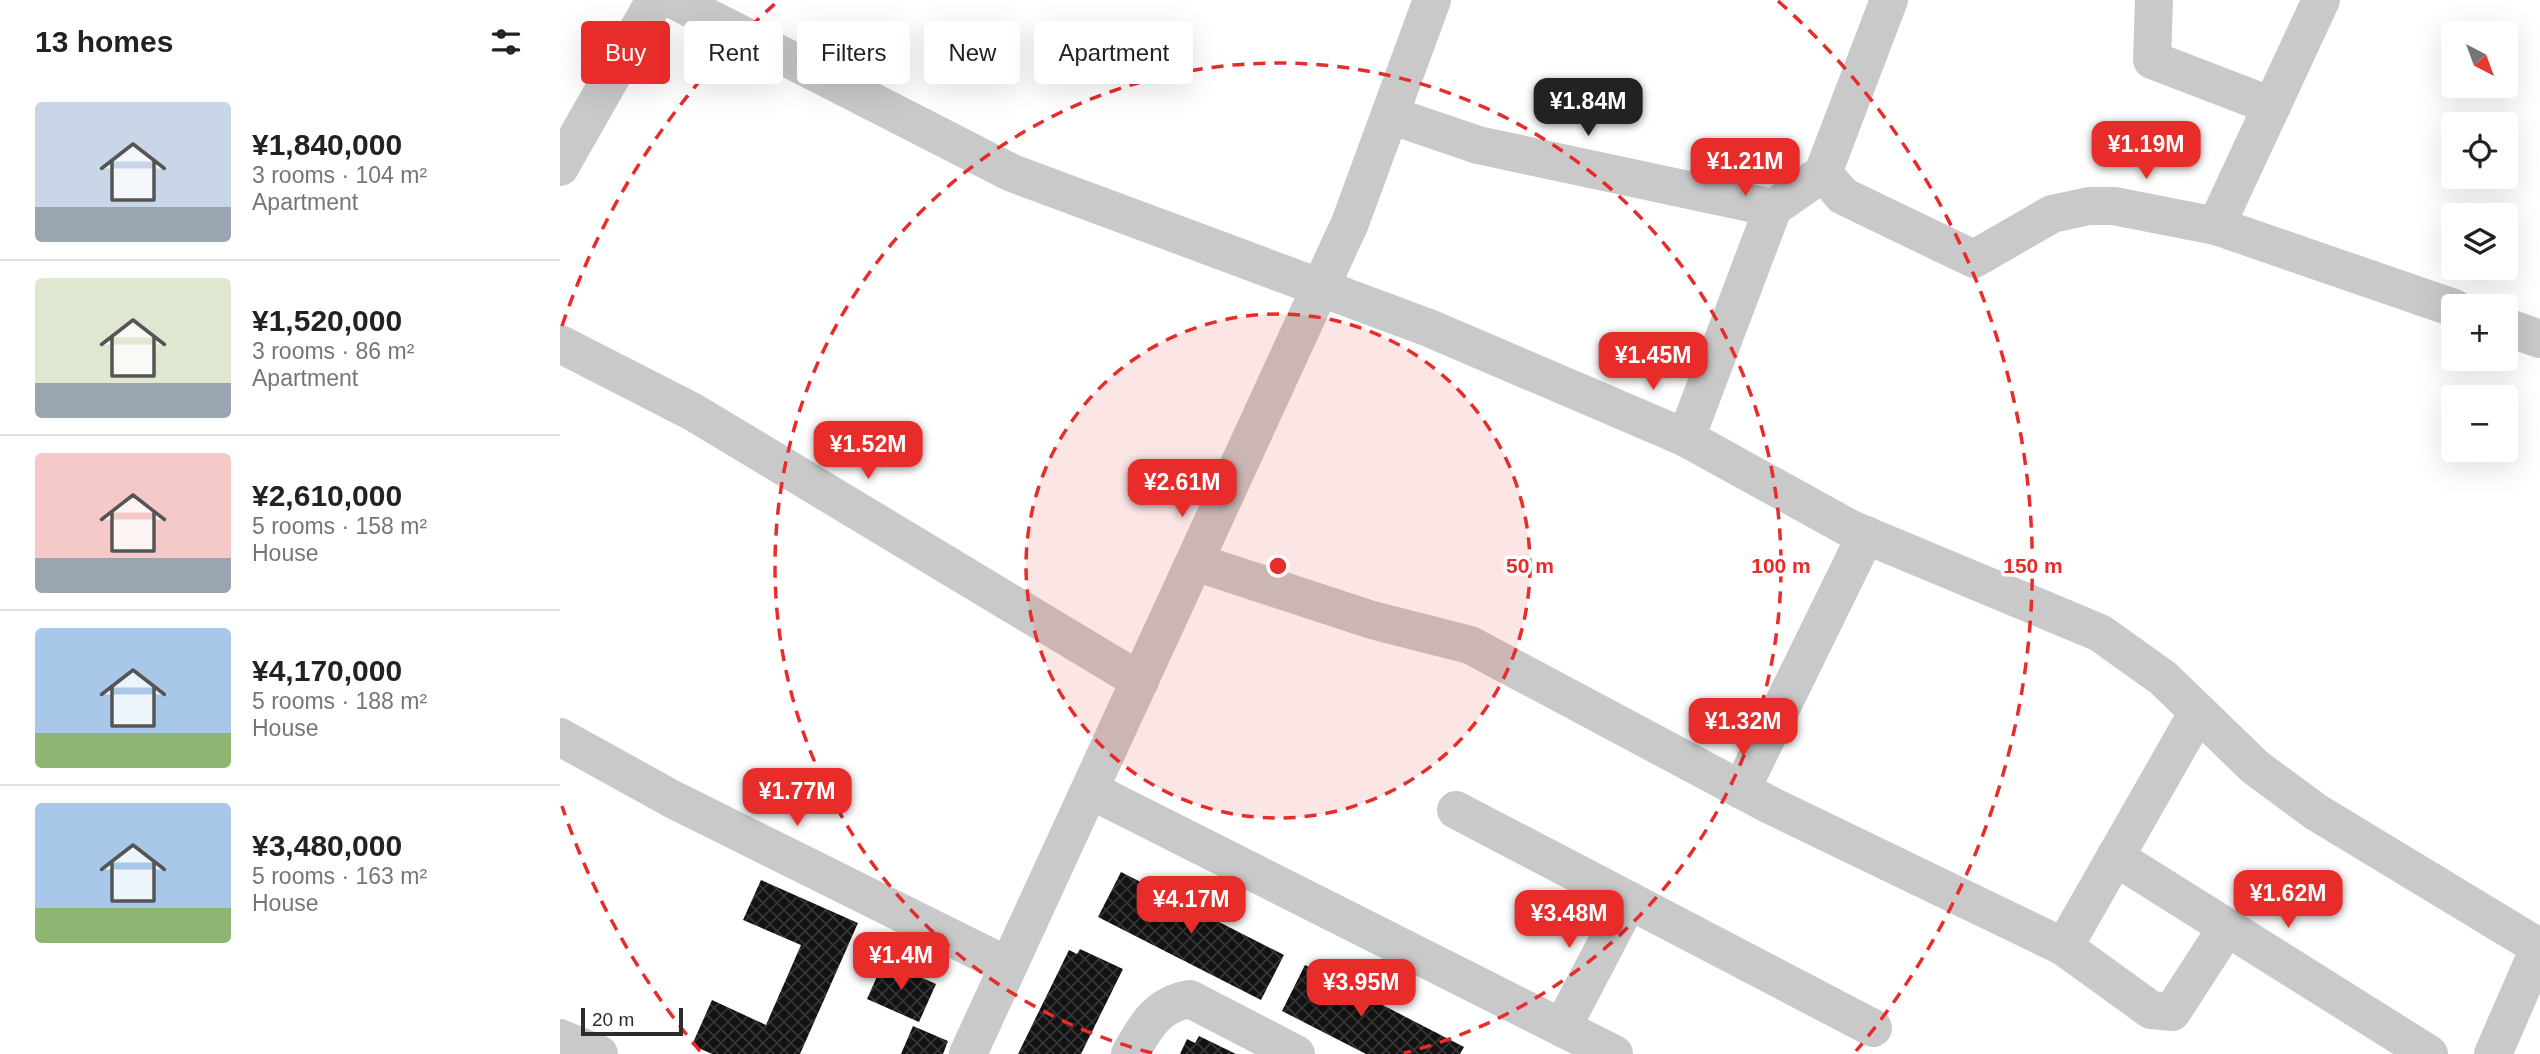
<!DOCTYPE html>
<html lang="en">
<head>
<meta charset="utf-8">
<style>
  :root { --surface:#fff; --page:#f6f6f6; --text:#222; --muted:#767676; --line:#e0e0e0; --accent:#e72c2a }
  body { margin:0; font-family:Helvetica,sans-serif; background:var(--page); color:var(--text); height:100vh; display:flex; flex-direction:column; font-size:26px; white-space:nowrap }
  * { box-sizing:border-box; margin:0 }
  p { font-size:23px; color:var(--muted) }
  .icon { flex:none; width:38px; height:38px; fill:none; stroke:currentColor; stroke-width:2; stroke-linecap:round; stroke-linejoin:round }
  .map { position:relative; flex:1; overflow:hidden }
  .panel { display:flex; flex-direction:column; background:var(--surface); width:560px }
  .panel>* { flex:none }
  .top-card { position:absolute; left:21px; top:21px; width:665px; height:63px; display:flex; gap:14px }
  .needle { width:46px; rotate:139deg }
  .tools { position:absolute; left:1881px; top:21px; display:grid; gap:14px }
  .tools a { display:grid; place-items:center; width:77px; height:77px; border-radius:7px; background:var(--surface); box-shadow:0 7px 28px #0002; font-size:35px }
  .scale { position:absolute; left:21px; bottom:18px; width:102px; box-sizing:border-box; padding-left:7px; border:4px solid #2c2c2c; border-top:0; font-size:19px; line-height:24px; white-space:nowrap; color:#2c2c2c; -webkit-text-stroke:5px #fff; paint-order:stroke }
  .price { position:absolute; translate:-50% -60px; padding:0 16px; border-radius:14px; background:var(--accent); color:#fff; font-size:23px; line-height:46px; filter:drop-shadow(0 2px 4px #0008) }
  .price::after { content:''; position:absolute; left:50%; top:42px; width:21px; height:16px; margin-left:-10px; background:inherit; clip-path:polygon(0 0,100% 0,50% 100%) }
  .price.on { background:#222; color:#fff }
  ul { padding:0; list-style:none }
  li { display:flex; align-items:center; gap:21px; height:175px; padding:0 35px }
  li+li { border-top:2px solid var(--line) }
  li span { display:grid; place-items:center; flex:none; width:196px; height:140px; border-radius:7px; color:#555 }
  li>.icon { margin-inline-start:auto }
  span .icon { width:84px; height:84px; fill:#fffc; stroke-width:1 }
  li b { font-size:30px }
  h2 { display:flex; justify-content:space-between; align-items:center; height:84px; padding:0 35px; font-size:30px }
  .chip { padding:0 24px; border-radius:7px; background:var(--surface); box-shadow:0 7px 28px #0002; font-size:24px; line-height:63px }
  .chip.on { background:var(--accent); color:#fff }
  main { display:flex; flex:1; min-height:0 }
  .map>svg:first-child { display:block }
  .building { fill:url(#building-cross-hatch) }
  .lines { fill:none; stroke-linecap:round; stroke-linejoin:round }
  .minor { stroke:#c9c9c9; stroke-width:38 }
  .ring { fill:none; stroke:#e72c2a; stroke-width:3.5; stroke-dasharray:12 9 }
  .centre { fill:#e72c2a; stroke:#fff; stroke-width:3.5 }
  .ring-label { font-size:21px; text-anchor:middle; font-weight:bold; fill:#e72c2a; stroke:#fff; stroke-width:7; stroke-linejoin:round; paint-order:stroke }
</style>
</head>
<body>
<main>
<section class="panel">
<h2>13 homes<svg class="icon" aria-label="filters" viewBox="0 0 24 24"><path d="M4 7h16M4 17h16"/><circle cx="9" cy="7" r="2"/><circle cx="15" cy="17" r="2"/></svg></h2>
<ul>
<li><span style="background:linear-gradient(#c9d6e8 75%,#9aa5b1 0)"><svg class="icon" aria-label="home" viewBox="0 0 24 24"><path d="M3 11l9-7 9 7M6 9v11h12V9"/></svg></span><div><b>¥1,840,000</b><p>3 rooms · 104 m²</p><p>Apartment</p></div></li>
<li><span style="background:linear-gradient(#dfe7d0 75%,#9aa5b1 0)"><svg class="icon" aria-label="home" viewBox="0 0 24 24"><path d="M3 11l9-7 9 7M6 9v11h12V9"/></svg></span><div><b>¥1,520,000</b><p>3 rooms · 86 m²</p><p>Apartment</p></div></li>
<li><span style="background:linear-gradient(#f6c9c9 75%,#9aa5b1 0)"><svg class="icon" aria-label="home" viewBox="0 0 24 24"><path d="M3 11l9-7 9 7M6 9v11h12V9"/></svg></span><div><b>¥2,610,000</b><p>5 rooms · 158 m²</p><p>House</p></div></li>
<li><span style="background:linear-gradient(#a9c7e8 75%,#8fb573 0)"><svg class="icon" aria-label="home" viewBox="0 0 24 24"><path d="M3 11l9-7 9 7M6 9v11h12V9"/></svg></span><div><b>¥4,170,000</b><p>5 rooms · 188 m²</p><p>House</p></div></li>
<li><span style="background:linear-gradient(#a9c7e8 75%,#8fb573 0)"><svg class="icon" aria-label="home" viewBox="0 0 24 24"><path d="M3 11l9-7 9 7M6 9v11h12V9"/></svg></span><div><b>¥3,480,000</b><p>5 rooms · 163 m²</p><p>House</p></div></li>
</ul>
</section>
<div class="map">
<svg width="1980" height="1054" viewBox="0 0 1980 1054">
  <defs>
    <pattern id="building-cross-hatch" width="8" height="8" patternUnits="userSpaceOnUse" patternTransform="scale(1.75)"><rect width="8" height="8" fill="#131313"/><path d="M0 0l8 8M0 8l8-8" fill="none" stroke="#363636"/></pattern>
  </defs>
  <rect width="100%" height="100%" fill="#fff"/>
  <g class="building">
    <polygon points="561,872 724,955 701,1000 538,917"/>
    <polygon points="201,880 298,923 240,1054 152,1054 132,1045 152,1000 206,1025 241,945 183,920"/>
    <polygon points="520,949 563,969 521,1054 458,1054 509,950 517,954"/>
    <polygon points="324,961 376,984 359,1022 307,999"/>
    <polygon points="745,965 904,1047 900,1054 806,1054 722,1011"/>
    <polygon points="353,1026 388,1041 383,1054 341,1054"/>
    <polygon points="639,1036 676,1054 620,1054 627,1039 635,1043"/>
  </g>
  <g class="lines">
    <g class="minor">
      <polyline points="114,0 452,173 869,328 1126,438 1291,529 1540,633 1603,678 1695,767 1756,812 1979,947"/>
      <polyline points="1594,0 1592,60 1712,106"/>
      <polyline points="830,115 918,145 1213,208"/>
      <polyline points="0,167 95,0"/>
      <polyline points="1263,173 1283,196 1414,259 1492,214 1529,206 1554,206 1656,226 1894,308"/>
      <polyline points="1656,226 1761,0"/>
      <polyline points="1946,327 1980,339"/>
      <polyline points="0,344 133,412 580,681"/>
      <polyline points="1126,438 1213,208 1263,173 1329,0"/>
      <polyline points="635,562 812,620 910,645 1210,805 1504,947 1638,712"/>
      <polyline points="0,737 112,799 448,966"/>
      <polyline points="530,790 1054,1054"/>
      <polyline points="1181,790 1306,535"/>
      <polyline points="896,810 1313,1028"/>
      <polyline points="1555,857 1869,1054"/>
      <polyline points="1504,947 1591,1010 1612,1012 1667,927"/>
      <polyline points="1002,1028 1069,900"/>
      <polyline points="0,1038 39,1054"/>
      <polyline points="408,1054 790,223 872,0"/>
      <path d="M570,1054C585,1027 597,1004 630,999L736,1054"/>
      <polyline points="1933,1054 1980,946"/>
    </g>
  </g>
  <circle cx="718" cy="566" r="252" fill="#e72c2a" fill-opacity=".12"/>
  <g class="ring">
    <circle cx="718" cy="566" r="252"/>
    <path d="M592 1053A503 503 0 1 1 844 1053"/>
    <path d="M140 1051A755 755 0 0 1 2 806M2 326A755 755 0 0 1 218 1M1218 1A755 755 0 0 1 1296 1051"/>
  </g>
  <circle cx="718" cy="566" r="10" class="centre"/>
  <g class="ring-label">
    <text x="970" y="573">50 m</text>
    <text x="1221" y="573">100 m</text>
    <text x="1473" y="573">150 m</text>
  </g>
</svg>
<div class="tools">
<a><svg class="needle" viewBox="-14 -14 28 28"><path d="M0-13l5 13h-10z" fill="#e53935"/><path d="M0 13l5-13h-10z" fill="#767676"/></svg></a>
<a><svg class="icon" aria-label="locate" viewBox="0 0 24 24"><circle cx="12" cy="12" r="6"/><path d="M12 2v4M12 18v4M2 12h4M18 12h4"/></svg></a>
<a><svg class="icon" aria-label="layers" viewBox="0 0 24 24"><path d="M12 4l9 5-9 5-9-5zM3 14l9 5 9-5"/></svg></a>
<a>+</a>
<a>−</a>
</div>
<div class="scale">20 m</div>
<b class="price on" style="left:1028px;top:138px">¥1.84M</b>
<b class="price" style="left:1586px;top:181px">¥1.19M</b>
<b class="price" style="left:1185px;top:198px">¥1.21M</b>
<b class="price" style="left:1093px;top:392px">¥1.45M</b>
<b class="price" style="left:308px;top:481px">¥1.52M</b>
<b class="price" style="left:622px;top:519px">¥2.61M</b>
<b class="price" style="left:1183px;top:758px">¥1.32M</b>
<b class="price" style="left:237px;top:828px">¥1.77M</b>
<b class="price" style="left:1728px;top:930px">¥1.62M</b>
<b class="price" style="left:631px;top:936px">¥4.17M</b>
<b class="price" style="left:1009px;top:950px">¥3.48M</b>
<b class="price" style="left:341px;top:992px">¥1.4M</b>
<b class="price" style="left:801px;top:1019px">¥3.95M</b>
<div class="top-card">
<a class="chip on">Buy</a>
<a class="chip">Rent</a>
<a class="chip">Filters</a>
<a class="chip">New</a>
<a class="chip">Apartment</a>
</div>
</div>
</main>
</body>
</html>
